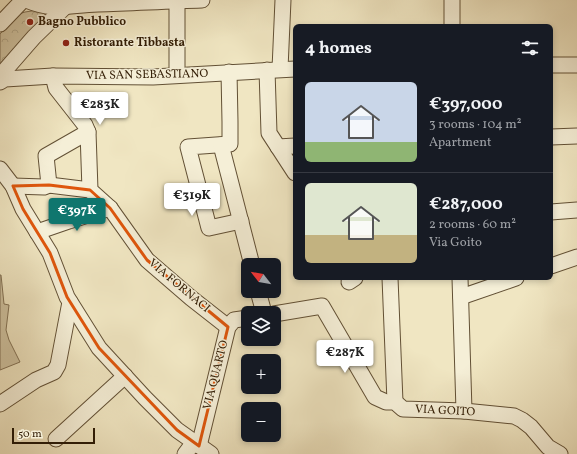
<!DOCTYPE html>
<html lang="en">
<head>
<meta charset="utf-8">
<style>
  :root { --surface:#171b24; --page:#20242c; --text:#f1f3f6; --muted:#9ea1a6; --line:#363941; --accent:#0f766e }
  body { margin:0; font-family:Vollkorn,serif; background:var(--page); color:var(--text); height:100vh; display:flex; flex-direction:column; font-size:15px; white-space:nowrap }
  * { box-sizing:border-box; margin:0 }
  p { font-size:13px; color:var(--muted) }
  .icon { flex:none; width:22px; height:22px; fill:none; stroke:currentColor; stroke-width:2; stroke-linecap:round; stroke-linejoin:round }
  .map { position:relative; flex:1; overflow:hidden }
  .side { position:absolute; left:293px; top:24px; width:260px; height:256px; display:flex; flex-direction:column; background:var(--surface); border-radius:6px; box-shadow:0 2px 6px #0003 }
  .side>* { flex:none }
  .needle { width:26px; rotate:301deg }
  .buttons { position:absolute; left:241px; top:258px; display:grid; gap:8px }
  .buttons a { display:grid; place-items:center; width:40px; height:40px; border-radius:6px; background:var(--surface); box-shadow:0 2px 6px #0003; font-size:20px }
  .scale { position:absolute; left:12px; bottom:10px; width:83px; box-sizing:border-box; padding-left:4px; border:2px solid #331e06; border-top:0; font-size:11px; line-height:14px; white-space:nowrap; color:#331e06; -webkit-text-stroke:3px #f5efd7; paint-order:stroke }
  .price { position:absolute; translate:-50% -34px; padding:0 9px; border-radius:4px; background:#fff; color:#222; font-size:13px; line-height:26px; filter:drop-shadow(0 1px 2px #0008) }
  .price::after { content:''; position:absolute; left:50%; top:24px; width:12px; height:9px; margin-left:-6px; background:inherit; clip-path:polygon(0 0,100% 0,50% 100%) }
  .price.on { background:var(--accent); color:#fff }
  ul { padding:0; list-style:none }
  li { display:flex; align-items:center; gap:12px; height:100px; padding:0 12px }
  li+li { border-top:1px solid var(--line) }
  li span { display:grid; place-items:center; flex:none; width:112px; height:80px; border-radius:6px; color:#555 }
  li>.icon { margin-inline-start:auto }
  span .icon { width:48px; height:48px; fill:#fffc; stroke-width:1 }
  li b { font-size:17px }
  h2 { display:flex; justify-content:space-between; align-items:center; height:48px; padding:0 12px; font-size:17px }
  .map>svg:first-child { display:block }
  .grass { fill:#d0c4a2; stroke:#827154 }
  .park { fill:url(#park-crowns); stroke:#827154 }
  .lines { fill:none; stroke-linecap:round; stroke-linejoin:round }
  .minor-casing { stroke:#625035; stroke-width:17 }
  .minor { stroke:#f5efd7; stroke-width:15 }
  .marked { fill:none; stroke:#df560c; stroke-width:3; stroke-linejoin:round }
  .poi-dot { fill:#8f2418; stroke:#f5efd7; stroke-width:1.5 }
  .labels { text-anchor:middle; dominant-baseline:central; stroke-width:3; stroke-linejoin:round; paint-order:stroke }
  .poi-label { font-size:12px; font-weight:bold; fill:#331e06; stroke:#f5efd7; text-anchor:start }
  .street-label { font-size:12px; fill:#331e06; stroke:#f5efd7 }
</style>
</head>
<body>
<div class="map">
<svg width="577" height="454" viewBox="0 0 577 454">
  <defs>
    <pattern id="park-crowns" width="20" height="18" patternUnits="userSpaceOnUse"><rect width="20" height="18" fill="#d0c4a2"/><path d="M2 6a3 3 0 1 1 6 0M12 15a3 3 0 1 1 6 0" fill="none" stroke="#b3a88a"/></pattern>
  </defs>
  <rect width="100%" height="100%" fill="#f0e6c2"/>
  <filter id="stains"><feTurbulence type="fractalNoise" baseFrequency=".005" numOctaves="4"/><feColorMatrix values="0 0 0 0 .2 0 0 0 0 .09 0 0 0 0 .02 0 0 0 .5 -.17"/></filter>
  <radialGradient id="worn" r=".72"><stop offset=".6" stop-color="#630" stop-opacity="0"/><stop offset="1" stop-color="#630" stop-opacity=".3"/></radialGradient>
  <polygon class="grass" points="0,275 1,275 4,304 9,305 6,330 9,340 20,362 0,370"/>
  <polygon class="park" points="38,10 45,14 43,20 0,69 0,34 19,14 25,12"/>
  <g class="lines">
    <g class="minor-casing">
      <g id="minor">
        <path d="M26,0C55,12 68,5 98,4C132,3 167,1 202,0"/>
        <polyline points="452,0 452,26"/>
        <polyline points="0,24 23,0"/>
        <polyline points="551,65 577,65"/>
        <polyline points="280,69 283,0"/>
        <polyline points="267,70 269,133 295,173"/>
        <polyline points="229,72 230,122 230,144 188,147 209,228 241,221"/>
        <polyline points="177,75 177,1"/>
        <polyline points="0,76 34,37 68,4"/>
        <polyline points="53,76 56,88 85,125 88,132 90,190 110,208 147,260 191,298 228,327"/>
        <polyline points="0,82 5,79 53,76 153,77 295,69"/>
        <polyline points="551,137 577,136"/>
        <polyline points="221,145 252,265"/>
        <polyline points="278,147 295,146"/>
        <polyline points="0,169 13,186 23,209 50,253 67,297 99,348 145,398 177,430 211,454"/>
        <polyline points="49,185 46,156 88,132"/>
        <polyline points="13,186 44,187 49,185 90,190"/>
        <polyline points="551,212 577,210"/>
        <polyline points="37,232 69,221 110,208"/>
        <polyline points="551,266 577,257"/>
        <polyline points="390,278 395,402"/>
        <polyline points="460,278 464,411"/>
        <polyline points="349,282 355,278"/>
        <polyline points="258,291 264,313"/>
        <polyline points="461,297 516,278"/>
        <polyline points="274,314 322,306 375,397 386,402 395,402 403,409 464,411 514,416 522,420 531,427 548,447 560,454"/>
        <polyline points="0,404 36,380 54,372 58,365 70,302"/>
        <polyline points="56,439 125,376"/>
        <polyline points="199,446 228,327 234,320 248,318"/>
        <polyline points="185,454 194,442"/>
      </g>
    </g>
    <use href="#minor" class="minor"/>
  </g>
  <path class="marked" d="M49,185L90,190L110,208L147,260L228,327L199,446L177,430L99,348L67,297L50,253L23,209L13,186Z"/>
  <g class="poi-dot">
    <circle cx="30" cy="22" r="4"/>
    <circle cx="66" cy="43" r="4"/>
  </g>
  <g class="labels">
    <g class="poi-label">
      <text x="38" y="22">Bagno Pubblico</text>
      <text x="74" y="43">Ristorante Tibbasta</text>
    </g>
    <g class="street-label">
      <text transform="translate(147 75) rotate(-1)">VIA SAN SEBASTIANO</text>
      <text transform="translate(179 286) rotate(40)">VIA FORNACI</text>
      <text transform="translate(216 375) rotate(-76)">VIA QUARTO</text>
      <text transform="translate(445 411) rotate(3)">VIA GOITO</text>
    </g>
  </g>
  <rect width="100%" height="100%" filter="url(#stains)"/>
  <rect width="100%" height="100%" fill="url(#worn)"/>
</svg>
<div class="buttons">
<a><svg class="needle" viewBox="-14 -14 28 28"><path d="M0-13l5 13h-10z" fill="#e53935"/><path d="M0 13l5-13h-10z" fill="#9ea1a6"/></svg></a>
<a><svg class="icon" aria-label="layers" viewBox="0 0 24 24"><path d="M12 4l9 5-9 5-9-5zM3 14l9 5 9-5"/></svg></a>
<a>+</a>
<a>−</a>
</div>
<div class="scale">50 m</div>
<b class="price" style="left:100px;top:126px">€283K</b>
<b class="price" style="left:192px;top:217px">€319K</b>
<b class="price on" style="left:77px;top:232px">€397K</b>
<b class="price" style="left:345px;top:374px">€287K</b>
<section class="side">
<h2>4 homes<svg class="icon" aria-label="filters" viewBox="0 0 24 24"><path d="M4 7h16M4 17h16"/><circle cx="9" cy="7" r="2"/><circle cx="15" cy="17" r="2"/></svg></h2>
<ul>
<li><span style="background:linear-gradient(#c9d6e8 75%,#8fb573 0)"><svg class="icon" aria-label="home" viewBox="0 0 24 24"><path d="M3 11l9-7 9 7M6 9v11h12V9"/></svg></span><div><b>€397,000</b><p>3 rooms · 104 m²</p><p>Apartment</p></div></li>
<li><span style="background:linear-gradient(#dfe7d0 65%,#c2b280 0)"><svg class="icon" aria-label="home" viewBox="0 0 24 24"><path d="M3 11l9-7 9 7M6 9v11h12V9"/></svg></span><div><b>€287,000</b><p>2 rooms · 60 m²</p><p>Via Goito</p></div></li>
</ul>
</section>
</div>
</body>
</html>
